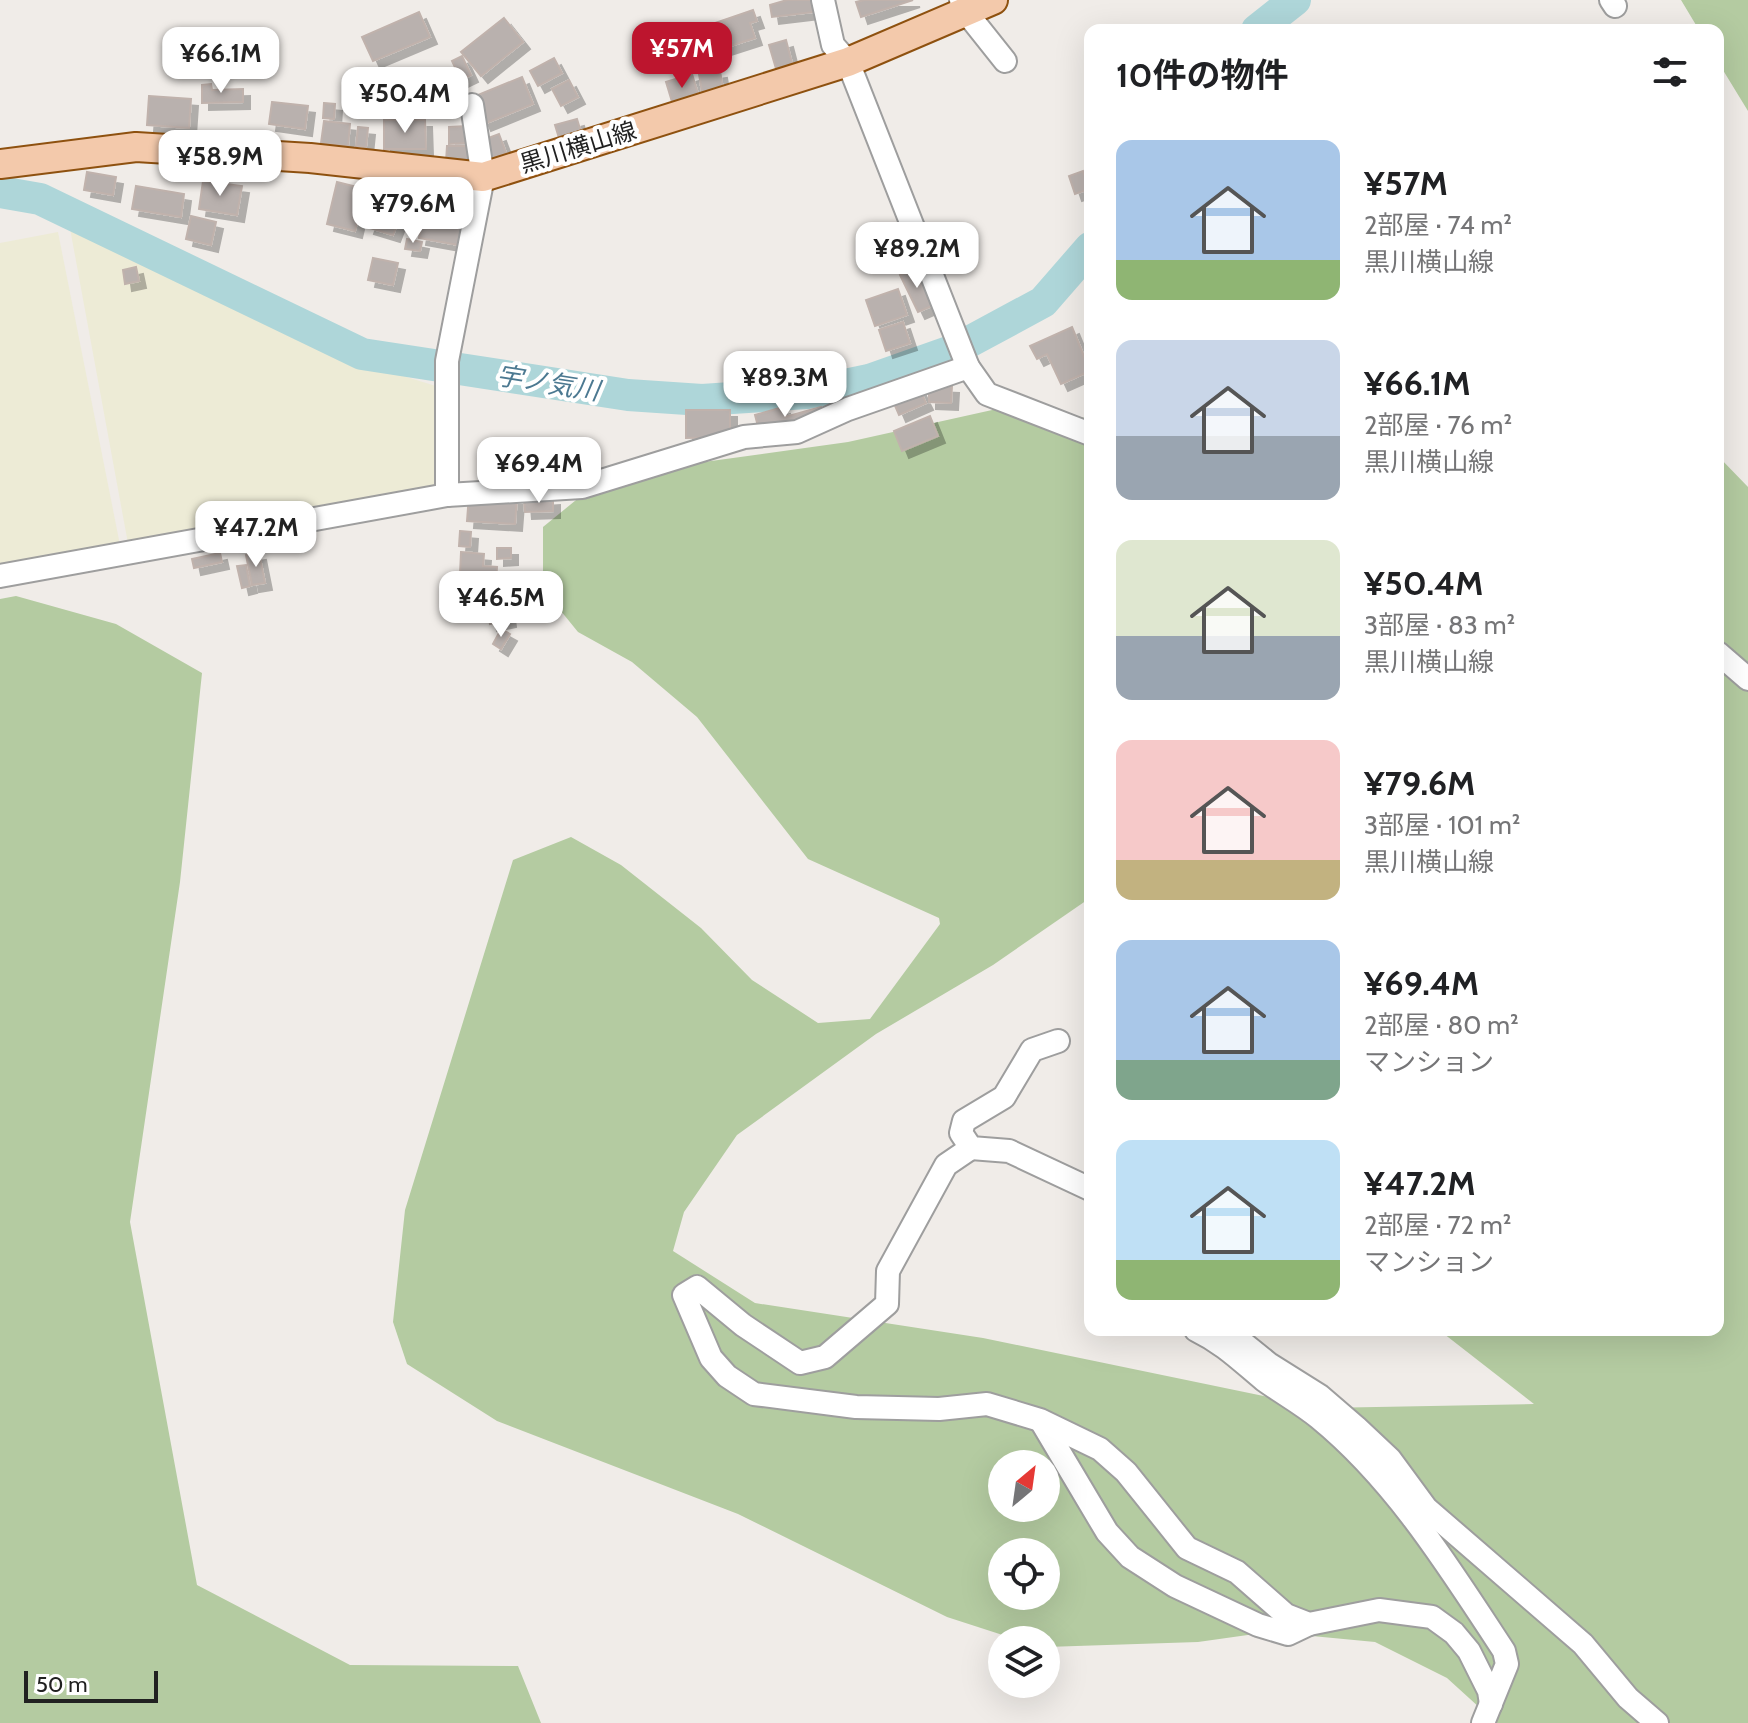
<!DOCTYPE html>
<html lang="ja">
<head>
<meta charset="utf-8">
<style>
  :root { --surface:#fff; --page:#f2f2f2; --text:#202124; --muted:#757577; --accent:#bd152e }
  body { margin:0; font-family:Cabin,"Noto Sans JP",sans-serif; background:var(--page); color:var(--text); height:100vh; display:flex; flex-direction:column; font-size:30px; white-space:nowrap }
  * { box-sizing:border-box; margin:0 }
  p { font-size:26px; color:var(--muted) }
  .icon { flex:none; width:44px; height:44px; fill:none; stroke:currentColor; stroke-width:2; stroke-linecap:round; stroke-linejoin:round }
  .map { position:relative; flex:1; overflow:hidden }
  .details { position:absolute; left:1084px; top:24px; width:640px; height:1312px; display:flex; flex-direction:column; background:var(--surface); border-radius:16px; box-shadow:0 8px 32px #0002 }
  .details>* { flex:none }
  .needle { width:52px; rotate:29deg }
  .controls { position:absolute; left:988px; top:1450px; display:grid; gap:16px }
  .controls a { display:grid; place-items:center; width:72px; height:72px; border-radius:50%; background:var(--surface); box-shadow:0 8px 32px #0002; font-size:40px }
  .scale { position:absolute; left:24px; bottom:20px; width:134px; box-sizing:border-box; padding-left:8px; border:4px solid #212121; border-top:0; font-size:22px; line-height:28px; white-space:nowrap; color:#212121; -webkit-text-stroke:6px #fff; paint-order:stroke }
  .price { position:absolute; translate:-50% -68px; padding:0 18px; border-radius:16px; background:#fff; color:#222; font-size:26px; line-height:52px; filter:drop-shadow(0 2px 4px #0008) }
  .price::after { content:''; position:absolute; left:50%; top:48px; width:24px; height:18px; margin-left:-12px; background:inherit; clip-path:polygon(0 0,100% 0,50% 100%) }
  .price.on { background:var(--accent); color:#fff }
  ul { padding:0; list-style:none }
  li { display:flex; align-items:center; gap:24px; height:200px; padding:0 32px }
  li span { display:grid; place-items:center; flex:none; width:224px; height:160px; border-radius:16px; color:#555 }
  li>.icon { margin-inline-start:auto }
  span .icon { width:96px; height:96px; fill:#fffc; stroke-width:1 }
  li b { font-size:34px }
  h2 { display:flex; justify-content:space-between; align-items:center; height:96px; padding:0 32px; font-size:34px }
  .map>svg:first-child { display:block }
  .farmland { fill:#edebd6 }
  .forest { fill:#b4cba1; fill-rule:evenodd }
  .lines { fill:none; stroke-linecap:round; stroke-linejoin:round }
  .river { stroke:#aed6d9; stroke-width:32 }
  .building { fill:#b9b1ae; stroke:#c0b2ac; stroke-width:2; filter:url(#shadow) }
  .minor-casing { stroke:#9e9e9e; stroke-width:26 }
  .major-casing { stroke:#8e510f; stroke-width:32 }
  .minor { stroke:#fff; stroke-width:22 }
  .major { stroke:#f3c9ab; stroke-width:28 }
  .labels { text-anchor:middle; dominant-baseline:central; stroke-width:8; stroke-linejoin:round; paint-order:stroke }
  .street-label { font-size:24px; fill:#212121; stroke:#fff }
  .water-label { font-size:26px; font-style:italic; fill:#4c7991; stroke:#fff }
</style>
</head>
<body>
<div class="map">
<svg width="1748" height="1723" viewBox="0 0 1748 1723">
  <defs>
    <filter id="shadow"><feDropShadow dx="7" dy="7" stdDeviation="0" flood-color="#0004"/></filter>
  </defs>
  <rect width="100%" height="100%" fill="#f0ece8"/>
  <g class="farmland">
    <polygon points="69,223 358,362 439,387 441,485 129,549"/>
    <polygon points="58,232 121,550 0,571 0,243"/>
  </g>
  <g class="forest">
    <polygon points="1681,0 1748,0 1748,111 1718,62 1718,30 1699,30"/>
    <path d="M1019,404L1090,419V898L993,965L876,1034L737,1135L684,1212L673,1251L755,1303L983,1338L1322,1408L1534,1404L1439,1330H1718V456L1748,487V1723H1485L1480,1708L1447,1678L1375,1642L1269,1632L1198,1642L1046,1647V1640H1018L947,1617L738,1514L497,1421L407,1364L393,1322L405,1210L513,860L571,837L621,865L701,928L752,980L818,1023L870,1019L940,924L939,918L808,859L697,717L632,662L578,632L543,589V527L592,487L682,465L848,442ZM1002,1464H1046V1508H1002ZM1002,1552H1046V1596H1002Z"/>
    <polygon points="16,596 116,624 202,673 180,882 130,1222 197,1585 350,1665 518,1666 541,1723 0,1723 0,599"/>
  </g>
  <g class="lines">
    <g class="river">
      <polyline points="1257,30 1295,0"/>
      <polyline points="0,192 40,199 362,354 628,395 702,400 807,393 869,380 954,350 1043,302 1090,248"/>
    </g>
  </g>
  <g class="building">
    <polygon points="787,0 812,0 814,12 772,17 770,5"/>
    <polygon points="864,0 913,0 861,17 856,2"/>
    <polygon points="753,10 757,21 750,23 755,38 718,50 709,25"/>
    <polygon points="419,12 430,37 373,61 362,37"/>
    <polygon points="504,18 523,42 481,76 461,52"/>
    <polygon points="786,40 793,67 777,72 769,45"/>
    <polygon points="462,56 471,75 461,80 452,61"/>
    <polygon points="554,58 562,73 538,86 530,71"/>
    <polygon points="720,71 723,89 702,92 699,74"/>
    <polygon points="692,74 699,97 673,105 666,82"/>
    <polygon points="522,77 533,104 484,124 473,97"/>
    <polygon points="569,80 578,97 561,106 552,89"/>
    <polygon points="211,84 212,90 243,89 243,102 202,103 202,85"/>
    <polygon points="149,96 191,99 189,128 147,125"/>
    <polygon points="272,102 308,106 305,129 269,124"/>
    <polygon points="324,103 335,104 334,119 323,118"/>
    <polygon points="577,119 581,132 559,138 555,125"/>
    <polygon points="384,120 425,120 426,149 384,149"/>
    <polygon points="324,121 350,124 348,146 321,143"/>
    <polygon points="467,126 467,143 449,144 449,127"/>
    <polygon points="358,127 368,128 366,147 356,146"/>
    <polygon points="499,134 506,153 487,160 480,141"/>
    <polygon points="447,146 472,146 472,162 446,162"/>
    <polygon points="1083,171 1089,189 1075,194 1069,176"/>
    <polygon points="87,172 116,177 113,195 84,190"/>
    <polygon points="203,181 242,186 237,215 199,209"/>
    <polygon points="337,182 365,189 355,231 327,224"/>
    <polygon points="136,186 184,194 181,217 132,209"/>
    <polygon points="372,213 398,222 393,235 367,227"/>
    <polygon points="191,216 216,222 211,245 186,239"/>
    <polygon points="446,217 468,220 464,246 419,238 422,221 445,225"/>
    <polygon points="407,239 422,242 420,251 405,249"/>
    <polygon points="373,258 398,263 393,285 368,280"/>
    <polygon points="136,267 139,281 125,284 123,270"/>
    <polygon points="916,268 934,305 918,312 900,275"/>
    <polygon points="898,289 907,315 875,326 866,300"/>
    <polygon points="903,322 910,343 886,351 879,330"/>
    <polygon points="1072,327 1090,371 1061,384 1047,354 1037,359 1030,346"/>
    <polygon points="929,385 952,386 951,403 929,402"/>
    <polygon points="919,389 926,403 899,415 893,401"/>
    <polygon points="783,407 785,417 821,407 824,417 760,434 755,415"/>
    <polygon points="686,410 730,410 730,437 686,438"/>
    <polygon points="930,416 938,436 902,451 894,431"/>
    <polygon points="469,495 517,498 515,524 467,521"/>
    <polygon points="553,498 553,511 525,512 524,500"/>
    <polygon points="460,531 471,532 470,547 459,546"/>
    <polygon points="497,548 511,548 511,558 497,559"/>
    <polygon points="461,552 484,554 483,566 497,567 496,582 485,581 485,598 459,596"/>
    <polygon points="220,553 222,562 194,568 192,559"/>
    <polygon points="259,553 265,583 252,585 246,555"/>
    <polygon points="246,565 250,586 242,588 237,566"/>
    <polygon points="506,600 509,620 490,624 486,603"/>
    <polygon points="501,629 510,634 501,649 493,644"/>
  </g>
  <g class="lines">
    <g class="minor-casing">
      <g id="minor">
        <polyline points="823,0 833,45 848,62 968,367 987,394 1090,434"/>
        <polyline points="961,0 966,12 1005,61"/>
        <polyline points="1611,0 1615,6"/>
        <polyline points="447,495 447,361 483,177 472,105"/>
        <polyline points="0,576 447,495 582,487 744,437 797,432 848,409 968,367"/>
        <polyline points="1718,653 1748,679"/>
        <polyline points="1058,1041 1032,1050 1004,1097 964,1121 961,1133 971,1148 1009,1151 1090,1189"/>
        <polyline points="971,1148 946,1165 888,1271 887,1304 825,1357 800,1363 743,1325 697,1287 684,1295 711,1358 727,1376 754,1394 856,1407 939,1409 987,1404 1040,1420 1100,1449 1126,1472 1187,1548 1237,1572 1286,1615 1309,1624 1379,1610 1432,1617 1454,1633 1469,1651 1489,1691 1491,1704"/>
        <path d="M1196,1330C1223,1343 1241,1361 1264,1380C1282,1393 1302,1404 1319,1418C1396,1481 1450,1569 1504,1651L1507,1664L1483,1723"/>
        <polyline points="1227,1330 1269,1364 1320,1396 1356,1427 1390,1459 1426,1508 1583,1644 1628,1698 1657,1723"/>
        <polyline points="1041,1421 1107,1532 1130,1557 1175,1586 1258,1625 1288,1634 1309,1624"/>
      </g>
    </g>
    <g class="major-casing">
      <polyline id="major" points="0,164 136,147 310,158 483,177 848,62 993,0"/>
    </g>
    <use href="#minor" class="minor"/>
    <use href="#major" class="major"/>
  </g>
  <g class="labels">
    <g class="street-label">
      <text transform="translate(578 147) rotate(-17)">黒川横山線</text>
    </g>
    <g class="water-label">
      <text transform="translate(548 383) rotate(9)">宇ノ気川</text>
    </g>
  </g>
</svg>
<div class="controls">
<a><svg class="needle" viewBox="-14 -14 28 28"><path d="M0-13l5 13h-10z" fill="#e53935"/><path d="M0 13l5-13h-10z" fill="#757577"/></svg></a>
<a><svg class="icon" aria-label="locate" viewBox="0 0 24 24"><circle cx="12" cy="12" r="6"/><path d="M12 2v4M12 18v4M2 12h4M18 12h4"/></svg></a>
<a><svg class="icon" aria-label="layers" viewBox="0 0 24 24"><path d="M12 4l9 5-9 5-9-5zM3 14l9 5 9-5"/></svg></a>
</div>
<div class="scale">50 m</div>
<b class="price on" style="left:682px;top:90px">¥57M</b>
<b class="price" style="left:221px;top:95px">¥66.1M</b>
<b class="price" style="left:405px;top:135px">¥50.4M</b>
<b class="price" style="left:220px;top:198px">¥58.9M</b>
<b class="price" style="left:413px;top:245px">¥79.6M</b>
<b class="price" style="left:917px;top:290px">¥89.2M</b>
<b class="price" style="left:785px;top:419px">¥89.3M</b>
<b class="price" style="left:539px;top:505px">¥69.4M</b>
<b class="price" style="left:256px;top:569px">¥47.2M</b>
<b class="price" style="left:501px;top:639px">¥46.5M</b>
<section class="details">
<h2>10件の物件<svg class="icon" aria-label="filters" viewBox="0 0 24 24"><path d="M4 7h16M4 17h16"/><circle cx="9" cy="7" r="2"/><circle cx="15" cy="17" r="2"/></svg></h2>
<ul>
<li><span style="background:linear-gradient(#a9c7e8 75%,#8fb573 0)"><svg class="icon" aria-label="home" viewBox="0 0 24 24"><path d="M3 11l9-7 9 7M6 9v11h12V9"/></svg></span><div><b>¥57M</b><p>2部屋 · 74 m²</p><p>黒川横山線</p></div></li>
<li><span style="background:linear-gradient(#c9d6e8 60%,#9aa5b1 0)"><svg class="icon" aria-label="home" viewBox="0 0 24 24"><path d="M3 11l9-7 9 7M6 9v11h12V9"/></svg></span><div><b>¥66.1M</b><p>2部屋 · 76 m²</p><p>黒川横山線</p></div></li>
<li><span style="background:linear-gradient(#dfe7d0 60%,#9aa5b1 0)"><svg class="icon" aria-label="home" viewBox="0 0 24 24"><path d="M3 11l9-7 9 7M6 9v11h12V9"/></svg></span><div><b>¥50.4M</b><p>3部屋 · 83 m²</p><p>黒川横山線</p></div></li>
<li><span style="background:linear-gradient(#f6c9c9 75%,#c2b280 0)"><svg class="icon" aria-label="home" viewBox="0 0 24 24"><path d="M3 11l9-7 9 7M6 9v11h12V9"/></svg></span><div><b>¥79.6M</b><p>3部屋 · 101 m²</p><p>黒川横山線</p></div></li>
<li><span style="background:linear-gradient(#a9c7e8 75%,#7fa58c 0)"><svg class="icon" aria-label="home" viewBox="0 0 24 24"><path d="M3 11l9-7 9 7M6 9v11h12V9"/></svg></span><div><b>¥69.4M</b><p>2部屋 · 80 m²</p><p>マンション</p></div></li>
<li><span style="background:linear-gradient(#bfe0f5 75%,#8fb573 0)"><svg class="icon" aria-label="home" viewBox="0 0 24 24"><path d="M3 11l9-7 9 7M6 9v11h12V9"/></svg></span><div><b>¥47.2M</b><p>2部屋 · 72 m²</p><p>マンション</p></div></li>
</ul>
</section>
</div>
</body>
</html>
